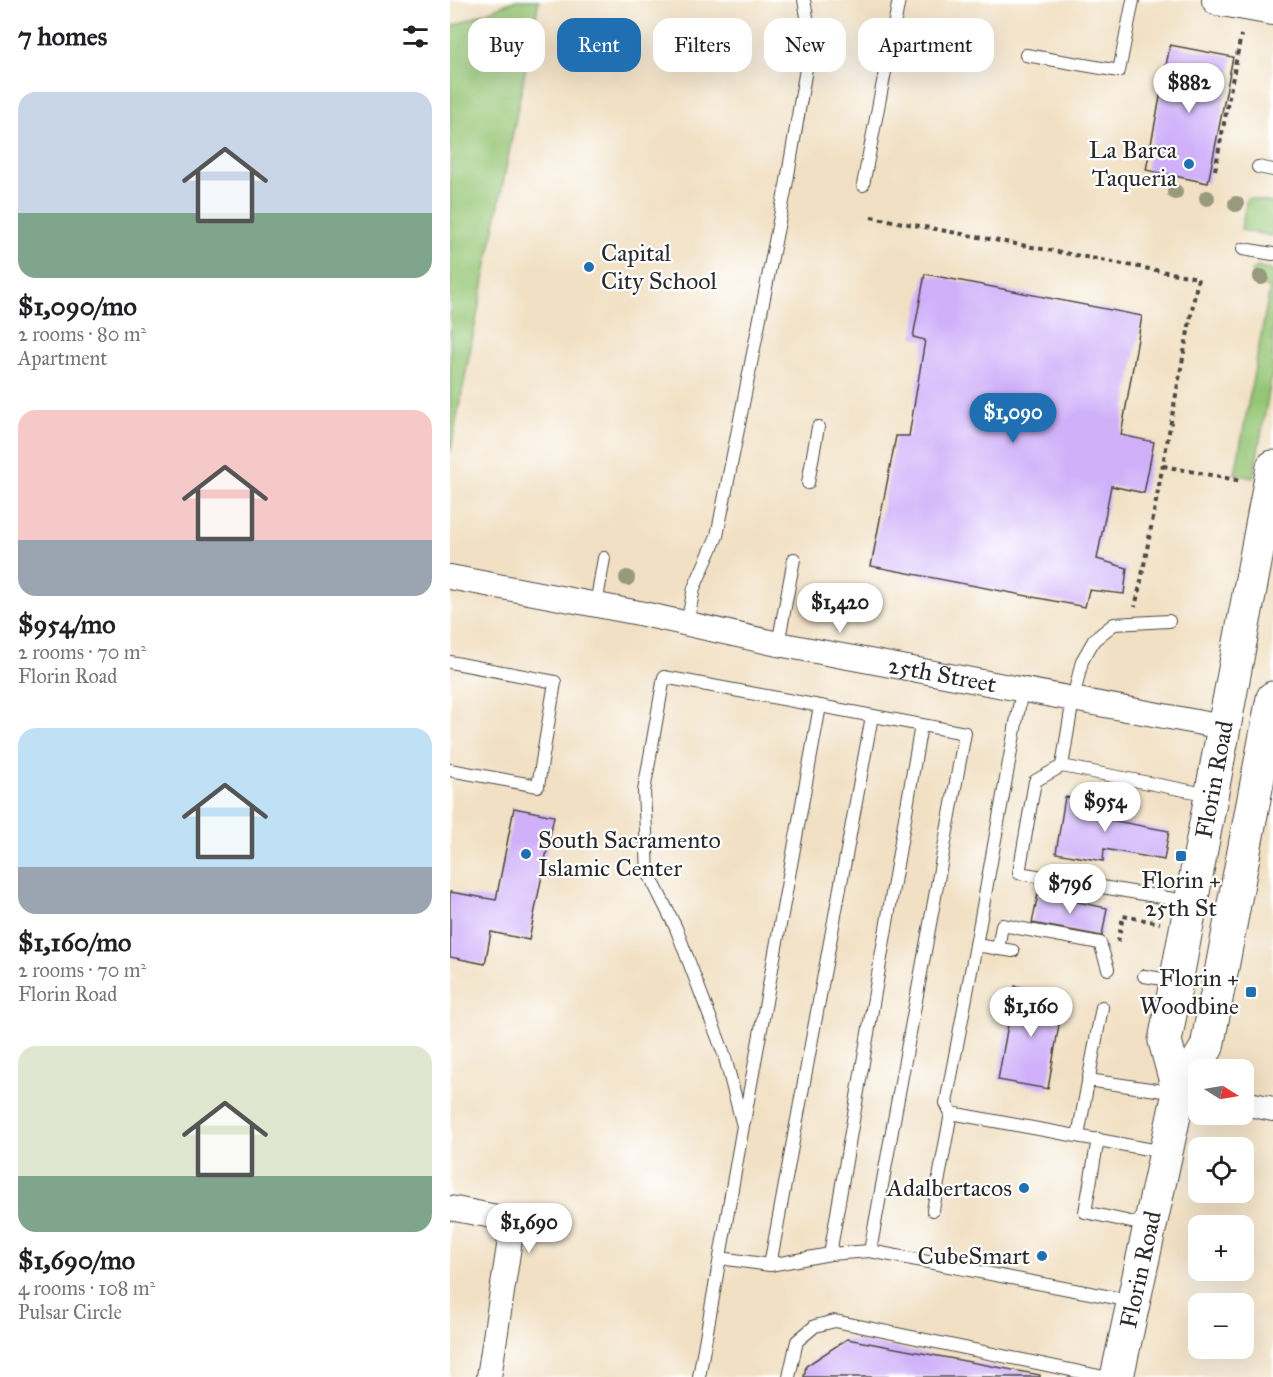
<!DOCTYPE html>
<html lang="en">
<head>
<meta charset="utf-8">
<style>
  :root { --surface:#fff; --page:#f2f2f2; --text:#202124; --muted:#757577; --accent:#1f6fb2 }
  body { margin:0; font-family:"IM FELL Great Primer",serif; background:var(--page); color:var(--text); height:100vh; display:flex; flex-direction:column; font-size:22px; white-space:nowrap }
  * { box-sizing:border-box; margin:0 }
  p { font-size:20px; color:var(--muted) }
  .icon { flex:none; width:33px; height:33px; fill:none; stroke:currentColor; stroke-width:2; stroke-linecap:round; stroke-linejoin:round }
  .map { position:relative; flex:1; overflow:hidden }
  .details { display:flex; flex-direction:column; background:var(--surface); width:450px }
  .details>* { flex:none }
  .guide { position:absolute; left:18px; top:18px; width:570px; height:54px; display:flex; gap:12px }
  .needle { width:39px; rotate:101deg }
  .tools { position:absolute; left:738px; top:1059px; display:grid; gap:12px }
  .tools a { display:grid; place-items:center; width:66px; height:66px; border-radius:12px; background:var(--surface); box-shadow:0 6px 24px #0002; font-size:30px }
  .price { position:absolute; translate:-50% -51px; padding:0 14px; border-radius:21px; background:#fff; color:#222; font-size:20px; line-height:39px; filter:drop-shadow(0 2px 3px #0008) }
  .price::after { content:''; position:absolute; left:50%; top:36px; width:18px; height:14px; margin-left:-9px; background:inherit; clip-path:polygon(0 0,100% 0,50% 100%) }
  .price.current { background:var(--accent); color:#fff }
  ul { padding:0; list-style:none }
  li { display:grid; align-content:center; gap:12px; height:318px; padding:0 18px }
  li span { display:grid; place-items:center; height:186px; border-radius:18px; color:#555 }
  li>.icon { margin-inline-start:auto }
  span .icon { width:108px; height:108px; fill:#fffc; stroke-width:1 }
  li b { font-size:26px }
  h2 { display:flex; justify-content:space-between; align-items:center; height:72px; padding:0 18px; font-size:26px }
  .tag { padding:0 21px; border-radius:18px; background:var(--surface); box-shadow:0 6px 24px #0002; font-size:21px; line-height:54px }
  .tag.current { background:var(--accent); color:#fff }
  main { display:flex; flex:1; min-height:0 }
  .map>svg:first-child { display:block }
  .green { fill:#95c675; stroke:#607850; stroke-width:1.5 }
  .building { fill:#cfb0f9 }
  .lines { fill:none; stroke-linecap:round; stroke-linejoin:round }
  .service-casing { stroke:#494642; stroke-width:14 }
  .minor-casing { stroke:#494642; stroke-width:26 }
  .tertiary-casing { stroke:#494642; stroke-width:32 }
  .primary-casing { stroke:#494642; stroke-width:35 }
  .path { stroke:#494642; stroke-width:4; stroke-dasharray:4.5 4.5; stroke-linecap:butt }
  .service { stroke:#fff; stroke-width:12 }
  .minor { stroke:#fff; stroke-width:24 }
  .tertiary { stroke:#fff; stroke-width:30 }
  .primary { stroke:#fff; stroke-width:33 }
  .tree { fill:#989a7e }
  .poi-dot { fill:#1f6fb2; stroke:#fff; stroke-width:2 }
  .labels { text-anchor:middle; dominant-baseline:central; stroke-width:4.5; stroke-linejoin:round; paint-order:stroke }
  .poi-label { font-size:24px; fill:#2b2b2b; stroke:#fff; text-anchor:end }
  .street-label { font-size:24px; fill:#2b2b2b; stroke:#fff }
</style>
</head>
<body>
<main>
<section class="details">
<h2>7 homes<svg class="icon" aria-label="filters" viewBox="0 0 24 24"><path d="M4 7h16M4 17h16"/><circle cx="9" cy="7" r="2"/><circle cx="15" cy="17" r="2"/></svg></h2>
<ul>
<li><span style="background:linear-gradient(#c9d6e8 65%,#7fa58c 0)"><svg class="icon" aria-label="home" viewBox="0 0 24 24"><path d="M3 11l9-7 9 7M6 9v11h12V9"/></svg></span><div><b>$1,090/mo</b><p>2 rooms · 80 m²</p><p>Apartment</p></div></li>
<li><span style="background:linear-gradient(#f6c9c9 70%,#9aa5b1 0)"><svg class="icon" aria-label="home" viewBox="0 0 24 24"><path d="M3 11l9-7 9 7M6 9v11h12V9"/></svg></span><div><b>$954/mo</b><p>2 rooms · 70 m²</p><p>Florin Road</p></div></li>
<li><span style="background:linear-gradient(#bfe0f5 75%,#9aa5b1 0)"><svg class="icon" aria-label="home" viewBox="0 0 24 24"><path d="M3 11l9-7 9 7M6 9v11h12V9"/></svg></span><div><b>$1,160/mo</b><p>2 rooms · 70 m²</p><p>Florin Road</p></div></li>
<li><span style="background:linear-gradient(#dfe7d0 70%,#7fa58c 0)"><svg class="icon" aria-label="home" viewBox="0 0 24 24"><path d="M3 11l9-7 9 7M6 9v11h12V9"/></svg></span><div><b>$1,690/mo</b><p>4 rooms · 108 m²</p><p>Pulsar Circle</p></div></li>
</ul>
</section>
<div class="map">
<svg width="823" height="1377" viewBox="0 0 823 1377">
  <rect width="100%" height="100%" fill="#fff"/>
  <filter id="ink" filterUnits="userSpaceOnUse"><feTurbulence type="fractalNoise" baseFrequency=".0167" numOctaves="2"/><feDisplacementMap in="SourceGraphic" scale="12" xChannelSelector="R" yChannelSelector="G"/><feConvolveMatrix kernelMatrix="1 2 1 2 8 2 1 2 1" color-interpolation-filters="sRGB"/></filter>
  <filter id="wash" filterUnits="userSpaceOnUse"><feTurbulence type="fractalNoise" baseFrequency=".008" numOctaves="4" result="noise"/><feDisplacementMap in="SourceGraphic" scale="24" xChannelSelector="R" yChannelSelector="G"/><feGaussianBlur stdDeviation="1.35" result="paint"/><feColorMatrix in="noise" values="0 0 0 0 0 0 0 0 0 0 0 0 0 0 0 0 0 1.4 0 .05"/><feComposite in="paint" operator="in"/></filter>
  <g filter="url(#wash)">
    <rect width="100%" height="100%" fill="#f1e0c3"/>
    <g class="green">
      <polygon points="66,0 89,0 0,453 0,27"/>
      <polygon points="797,198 823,203 823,236 791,230"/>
      <polygon points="807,267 823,271 823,370 803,478 785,474 820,288 803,284 801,280 802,271"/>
    </g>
    <g id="blocks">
      <g class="building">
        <polygon points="720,45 783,57 758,183 696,170"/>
        <polygon points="475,274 692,316 671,435 704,442 694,493 661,486 647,559 677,568 674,594 639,590 635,607 421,566 446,436 459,436 475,340 463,337"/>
        <polygon points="615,797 662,805 660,820 719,831 714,860 654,849 653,861 606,853"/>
        <polygon points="64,808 104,816 79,940 41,932 35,964 0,957 0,892 46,900"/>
        <polygon points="588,894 657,908 652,936 582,923"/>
        <polygon points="565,986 614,995 598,1089 548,1080"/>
        <polygon points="397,1339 590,1375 590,1377 354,1377 356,1366"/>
      </g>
    </g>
  </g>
  <g filter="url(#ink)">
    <use href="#blocks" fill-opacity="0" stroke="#494642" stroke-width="1.5"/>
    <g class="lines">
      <g class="service-casing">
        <g id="service">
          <polyline points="576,55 669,71 683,0"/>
          <polyline points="808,167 823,170"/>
          <polyline points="413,185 449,0"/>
          <polyline points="793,249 823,254"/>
          <polyline points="358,483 368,427"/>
          <polyline points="146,605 154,558"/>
          <polyline points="719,621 664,624 644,640 632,661 623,699 612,766 760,795"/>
          <polyline points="237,624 244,588 267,536 337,181 361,39 354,0"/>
          <polyline points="328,644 344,559"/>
          <polyline points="0,662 105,682 88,786 0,770"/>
          <polyline points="612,766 585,781 569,873 741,902"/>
          <polyline points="548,949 552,925 650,943 658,969"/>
          <polyline points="563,951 526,945 572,690"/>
          <polyline points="694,976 725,981"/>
          <polyline points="638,1080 727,1093"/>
          <polyline points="501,1113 714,1152"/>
          <polyline points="294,1122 370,706"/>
          <polyline points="628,1136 652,1007"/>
          <polyline points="648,1139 635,1212 699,1226"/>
          <polyline points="483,1210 501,1113 496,1103 526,945"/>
          <polyline points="380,1254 471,725"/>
          <polyline points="270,1258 320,1265 380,1254 420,1251 682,1301"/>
          <polyline points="320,1265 422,716"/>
          <polyline points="249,1377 293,1126 274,1054 226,928 198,872 194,791 214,677 515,733 420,1251"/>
          <polyline points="339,1377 347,1341 365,1326 385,1321 654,1377"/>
        </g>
      </g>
      <g class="minor-casing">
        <g id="minor">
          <path id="s1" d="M0,577L189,613L328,644L773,727"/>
          <polyline points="794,1103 823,1109"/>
          <polyline points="0,1208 63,1220 39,1377"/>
        </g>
      </g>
      <g class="tertiary-casing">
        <polyline id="tertiary" points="767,0 823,10"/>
      </g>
      <g class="primary-casing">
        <g id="primary">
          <path id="s2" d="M729,1093L715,1041L823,467"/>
          <path id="s3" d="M667,1377L729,1093L757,1047L823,698"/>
        </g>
      </g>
      <g class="path">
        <polyline points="765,170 791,35"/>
        <polyline points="421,217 748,278 691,581 685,607"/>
        <polyline points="713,466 792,481"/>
        <polyline points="668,942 673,916 710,923"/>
      </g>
      <use href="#service" class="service"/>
      <use href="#minor" class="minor"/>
      <use href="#tertiary" class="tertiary"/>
      <use href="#primary" class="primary"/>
    </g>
    <g class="tree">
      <circle cx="725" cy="192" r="8"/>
      <circle cx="757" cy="198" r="8"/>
      <circle cx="786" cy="204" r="8"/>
      <circle cx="811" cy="277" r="8"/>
      <circle cx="177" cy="578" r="8"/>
    </g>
  </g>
  <g class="poi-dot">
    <circle cx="739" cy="164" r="6"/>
    <circle cx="139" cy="267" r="6"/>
    <circle cx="76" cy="854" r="6"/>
    <rect x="725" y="850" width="12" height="12" rx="3"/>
    <rect x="795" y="986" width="12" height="12" rx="3"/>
    <circle cx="574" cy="1188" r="6"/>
    <circle cx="592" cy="1256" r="6"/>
  </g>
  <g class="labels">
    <g class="poi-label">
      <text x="727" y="150">La Barca<tspan x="727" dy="28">Taqueria</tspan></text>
      <text x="151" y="253" text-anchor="start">Capital<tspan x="151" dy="28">City School</tspan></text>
      <text x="88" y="840" text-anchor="start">South Sacramento<tspan x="88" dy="28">Islamic Center</tspan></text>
      <text x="731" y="880" text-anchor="middle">Florin +<tspan x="731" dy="28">25th St</tspan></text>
      <text x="789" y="978">Florin +<tspan x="789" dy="28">Woodbine</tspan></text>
      <text x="562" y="1188">Adalbertacos</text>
      <text x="580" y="1256">CubeSmart</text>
    </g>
    <g class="street-label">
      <text stroke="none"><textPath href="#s1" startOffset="502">25th Street</textPath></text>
      <text stroke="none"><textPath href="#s2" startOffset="320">Florin Road</textPath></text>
      <text stroke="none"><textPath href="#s3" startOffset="110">Florin Road</textPath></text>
    </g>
  </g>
</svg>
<div class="tools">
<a><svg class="needle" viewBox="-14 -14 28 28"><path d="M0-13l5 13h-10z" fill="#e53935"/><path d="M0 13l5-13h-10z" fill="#757577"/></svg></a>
<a><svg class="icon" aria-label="locate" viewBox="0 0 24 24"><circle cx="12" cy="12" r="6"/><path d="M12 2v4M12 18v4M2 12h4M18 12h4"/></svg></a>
<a>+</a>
<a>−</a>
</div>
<b class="price" style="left:739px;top:114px">$882</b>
<b class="price current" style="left:563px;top:444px">$1,090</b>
<b class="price" style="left:390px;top:634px">$1,420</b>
<b class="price" style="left:655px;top:833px">$954</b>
<b class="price" style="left:620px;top:915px">$796</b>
<b class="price" style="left:581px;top:1038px">$1,160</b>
<b class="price" style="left:79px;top:1254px">$1,690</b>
<div class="guide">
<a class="tag">Buy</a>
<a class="tag current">Rent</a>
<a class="tag">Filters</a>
<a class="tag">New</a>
<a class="tag">Apartment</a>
</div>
</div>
</main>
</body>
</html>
